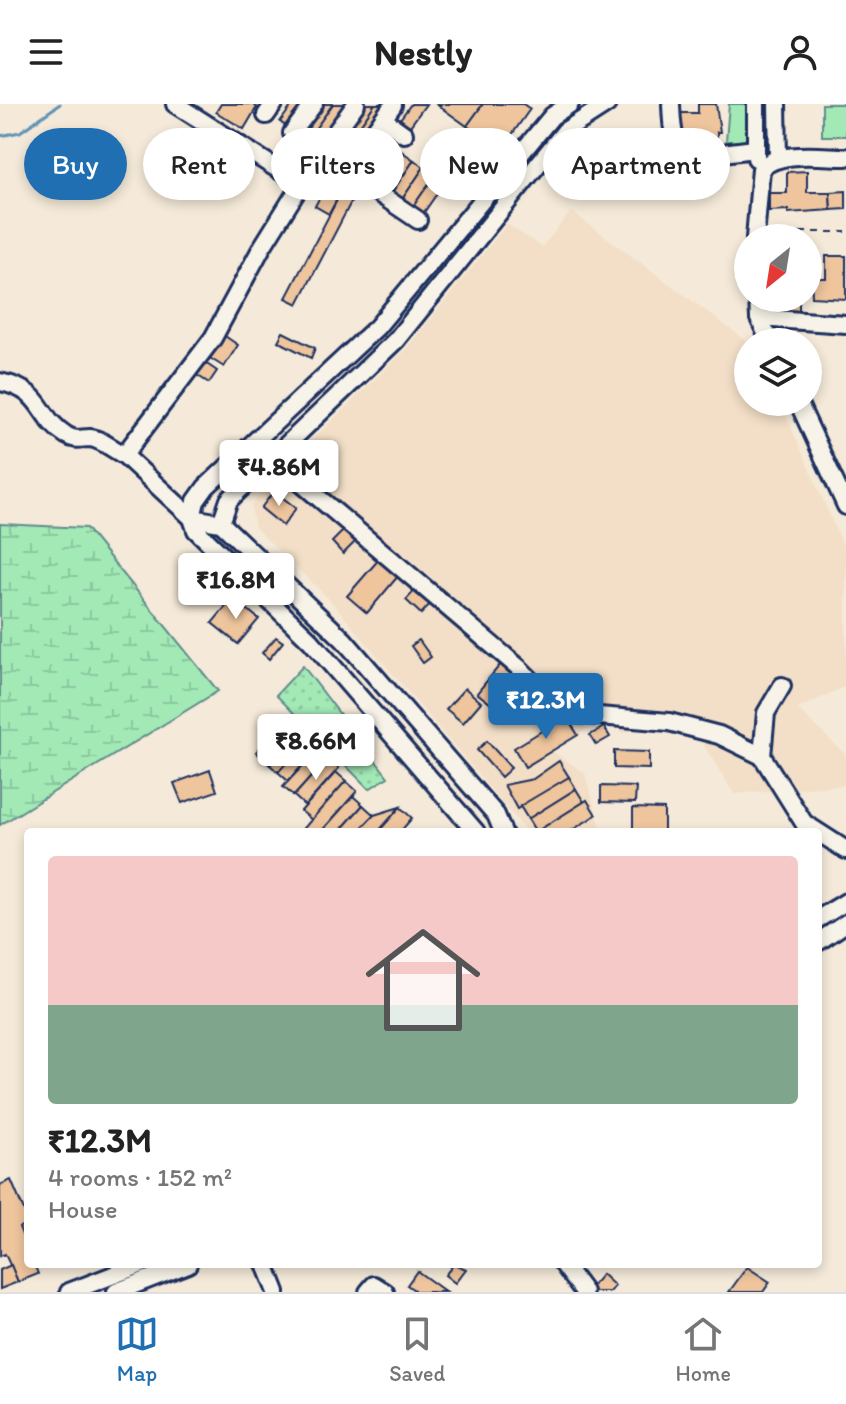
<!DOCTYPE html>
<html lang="en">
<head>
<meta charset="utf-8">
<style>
  :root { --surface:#fff; --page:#f6f6f6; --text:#222; --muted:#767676; --line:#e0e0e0; --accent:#1f6fb2 }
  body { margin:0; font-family:Itim,sans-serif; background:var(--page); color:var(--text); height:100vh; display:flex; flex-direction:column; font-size:30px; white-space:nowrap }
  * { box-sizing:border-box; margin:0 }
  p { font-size:26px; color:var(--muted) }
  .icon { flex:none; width:44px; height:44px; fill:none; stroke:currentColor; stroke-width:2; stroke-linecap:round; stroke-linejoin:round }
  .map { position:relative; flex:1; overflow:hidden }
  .details { position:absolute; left:24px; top:724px; width:798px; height:440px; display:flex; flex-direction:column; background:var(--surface); border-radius:8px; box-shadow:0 4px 12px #0003 }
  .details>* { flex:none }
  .banner { position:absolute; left:24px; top:24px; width:798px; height:72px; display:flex; gap:16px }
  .needle { width:52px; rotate:210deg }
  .controls { position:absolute; left:734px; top:120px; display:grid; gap:16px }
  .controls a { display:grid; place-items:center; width:88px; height:88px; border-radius:50%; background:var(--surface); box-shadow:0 4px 12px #0003; font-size:40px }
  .price { position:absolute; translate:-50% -68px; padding:0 18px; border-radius:8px; background:#fff; color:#222; font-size:26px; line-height:52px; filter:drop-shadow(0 2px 4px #0008) }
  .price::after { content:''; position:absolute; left:50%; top:48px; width:24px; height:18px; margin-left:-12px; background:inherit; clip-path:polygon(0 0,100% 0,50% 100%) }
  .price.on { background:var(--accent); color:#fff }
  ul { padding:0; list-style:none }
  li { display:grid; align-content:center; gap:16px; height:424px; padding:0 24px }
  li+li { border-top:2px solid var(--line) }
  li span { display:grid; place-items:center; height:248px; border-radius:8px; color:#555 }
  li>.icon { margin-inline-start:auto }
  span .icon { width:144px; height:144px; fill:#fffc; stroke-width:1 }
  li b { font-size:34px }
  .tag { padding:0 28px; border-radius:36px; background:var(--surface); box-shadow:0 4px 12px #0003; font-size:28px; line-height:72px }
  .tag.on { background:var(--accent); color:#fff }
  header { display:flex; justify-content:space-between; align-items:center; height:104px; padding:0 24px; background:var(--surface); font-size:36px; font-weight:800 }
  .tabs { display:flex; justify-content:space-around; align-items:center; height:112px; border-top:2px solid var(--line); background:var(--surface); font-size:22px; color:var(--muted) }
  .tabs a { display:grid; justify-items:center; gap:4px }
  .tabs .on { color:var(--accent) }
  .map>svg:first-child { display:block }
  .built { fill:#f3dfc7 }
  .grass { fill:url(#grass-dots); stroke:#5e8c8a; stroke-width:2 }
  .wetland { fill:url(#wetland-marsh); stroke:#5e8c8a; stroke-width:2 }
  .pitch { fill:#a2e9b6; stroke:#5e8c8a; stroke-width:2 }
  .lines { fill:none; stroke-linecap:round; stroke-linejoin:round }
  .stream { stroke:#6193b6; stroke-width:3 }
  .building { fill:#eec59d; stroke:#1b2f5e; stroke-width:2 }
  .minor-casing { stroke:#1b2f5e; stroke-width:22 }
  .path { stroke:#1b2f5e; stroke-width:2; stroke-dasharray:8 6; stroke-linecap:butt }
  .minor { stroke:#f7f3e8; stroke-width:16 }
</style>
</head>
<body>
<header><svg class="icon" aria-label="menu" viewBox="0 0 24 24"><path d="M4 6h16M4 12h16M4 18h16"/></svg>Nestly<svg class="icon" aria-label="person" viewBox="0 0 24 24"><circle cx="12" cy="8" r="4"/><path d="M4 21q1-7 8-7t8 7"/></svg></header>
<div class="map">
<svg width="846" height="1188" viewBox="0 0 846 1188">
  <defs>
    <pattern id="grass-dots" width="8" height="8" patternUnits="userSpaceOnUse" patternTransform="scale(2)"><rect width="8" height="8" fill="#a2e9b6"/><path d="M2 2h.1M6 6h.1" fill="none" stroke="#8bc89f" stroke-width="1.8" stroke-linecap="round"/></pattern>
    <pattern id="wetland-marsh" width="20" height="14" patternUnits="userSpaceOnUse" patternTransform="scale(2)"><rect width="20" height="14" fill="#a2e9b6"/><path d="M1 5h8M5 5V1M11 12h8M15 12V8" fill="none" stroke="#8bc89f"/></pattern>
  </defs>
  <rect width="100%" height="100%" fill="#f5ead9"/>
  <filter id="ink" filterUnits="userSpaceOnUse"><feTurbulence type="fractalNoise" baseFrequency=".0125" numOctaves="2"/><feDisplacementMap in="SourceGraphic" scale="16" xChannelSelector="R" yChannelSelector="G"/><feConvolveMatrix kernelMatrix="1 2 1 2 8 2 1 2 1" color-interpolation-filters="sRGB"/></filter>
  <g filter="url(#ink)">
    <polygon class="built" points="571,107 748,238 748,298 780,298 846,448 846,582 798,605 846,651 846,681 734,690 689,618 622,629 608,612 551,646 585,669 602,728 527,728 329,495 255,424 251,403 267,379 405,246 507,120 542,143"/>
    <polygon class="grass" points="303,562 388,673 369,685 276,591"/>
    <polygon class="wetland" points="0,420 86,424 218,587 0,721"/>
    <g class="pitch">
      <polygon points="729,0 748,0 747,38 726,37"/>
      <rect x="822" y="0" width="24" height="32"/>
    </g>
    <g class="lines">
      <polyline class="stream" points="0,32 20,28 60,0"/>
    </g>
    <g class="building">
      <polygon points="221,0 252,0 257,3 244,25 216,8"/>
      <polygon points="293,0 312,0 293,27 280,18"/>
      <polygon points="315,0 333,0 306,38 294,29"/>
      <polygon points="333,0 353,0 319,47 306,38"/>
      <polygon points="360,0 375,0 335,57 325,50"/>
      <polygon points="375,0 387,0 347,66 335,57"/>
      <polygon points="411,0 426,0 405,29 395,22"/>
      <polygon points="436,0 483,0 467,22"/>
      <polygon points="483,0 523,0 530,5 501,46 467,22"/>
      <polygon points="698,0 716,0 720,28 717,28 717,48 699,48 699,29 678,29 678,9 698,9"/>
      <polygon points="382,16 392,23 357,73 347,66"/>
      <polygon points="392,23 402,31 367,80 357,73"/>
      <polygon points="394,42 404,49 380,83 370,76"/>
      <polygon points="404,49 414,56 391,90 380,83"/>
      <polygon points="414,56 424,63 399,100 389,93"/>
      <polygon points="424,63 435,71 410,107 399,100"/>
      <polygon points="335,65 349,73 329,110 315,102"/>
      <polygon points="807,67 807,88 830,88 831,106 788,109 788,106 769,107 769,89 787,89 787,68"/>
      <polygon points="435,71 445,78 420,114 410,107"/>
      <polygon points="349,73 361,79 298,200 286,194"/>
      <polygon points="846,87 846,105 831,106 830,88"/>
      <polygon points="826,152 846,152 846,195 812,193 811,174 826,174"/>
      <polygon points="778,194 799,194 799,215 779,215"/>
      <polygon points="283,228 315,244 311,254 278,237"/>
      <polygon points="222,230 238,241 224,263 208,253"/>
      <polygon points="204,258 217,267 209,279 195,270"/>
      <polygon points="274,387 296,404 283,422 261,404"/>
      <polygon points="346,424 358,435 343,450 332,438"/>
      <polygon points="380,454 399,471 367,509 347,492"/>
      <polygon points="417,484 432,498 421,510 406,496"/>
      <polygon points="233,494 259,515 238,540 212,519"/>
      <polygon points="276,533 283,538 269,555 262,549"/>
      <polygon points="419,536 431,553 423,559 411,542"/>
      <polygon points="504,556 525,572 499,606 477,589"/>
      <polygon points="530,583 539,591 521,612 511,604"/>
      <polygon points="465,584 481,598 463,619 446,605"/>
      <polygon points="566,612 578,631 525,663 514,644"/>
      <polygon points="604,623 610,633 596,641 590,631"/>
      <polygon points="275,627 289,640 270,661 256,648"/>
      <polygon points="309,633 320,643 288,677 278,668"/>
      <polygon points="487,637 511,664 501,673 477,646"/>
      <polygon points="289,640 297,647 278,668 270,661"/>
      <polygon points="320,643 330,652 294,692 283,683"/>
      <polygon points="614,647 649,648 649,665 614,664"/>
      <polygon points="328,654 339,664 305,702 294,692"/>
      <polygon points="559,657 569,673 517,705 504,681 533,675"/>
      <polygon points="210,666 217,687 182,699 174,679"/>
      <polygon points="336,668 346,677 312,716 301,707"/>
      <polygon points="569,673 576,685 528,715 520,702"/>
      <polygon points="346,677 357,687 321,728 308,728 304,724"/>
      <polygon points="601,682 636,683 635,699 601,698"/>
      <polygon points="576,685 584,698 536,728 528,715"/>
      <polygon points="353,692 363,701 339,728 321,728"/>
      <polygon points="587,696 596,711 569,728 536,728"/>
      <polygon points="363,701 374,711 358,728 339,728"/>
      <polygon points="400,703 412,714 400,728 378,728"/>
      <polygon points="400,703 378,728 358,728 374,711"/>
      <polygon points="633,704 664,705 664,728 633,728"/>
      <polygon points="11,1076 28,1116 28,1120 19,1123 28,1145 28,1160 34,1160 38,1170 18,1178 5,1150 0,1152 0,1081"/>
      <polygon points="454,1160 466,1165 455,1179 445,1171"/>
      <polygon points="11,1161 18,1178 0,1185 0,1166"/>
      <polygon points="747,1163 770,1178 763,1188 729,1188"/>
      <polygon points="417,1167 446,1188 417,1188 407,1181"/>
      <polygon points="602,1170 615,1182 610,1188 587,1188"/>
    </g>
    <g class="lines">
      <g class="minor-casing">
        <g id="minor">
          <polyline points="175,0 301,80"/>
          <path d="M671,0C672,20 671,41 690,53L755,45"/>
          <polyline points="756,0 756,54"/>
          <polyline points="777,0 778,54"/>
          <polyline points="266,11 274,0"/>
          <polyline points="383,15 404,30"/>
          <polyline points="292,29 314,0"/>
          <polyline points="320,50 418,116"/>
          <polyline points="346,67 393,1"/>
          <path d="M755,134L761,65C778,46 822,53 846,53"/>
          <polyline points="758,194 759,214 770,238"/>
          <polyline points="759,214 846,220"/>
          <path d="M0,278C45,287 36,312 66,331C76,337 80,334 90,334C101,335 114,346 124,351L213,234L262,143L320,50L356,0"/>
          <polyline points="798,298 846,402"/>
          <polyline points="124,351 192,414 221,419"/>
          <polyline points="300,378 518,563 564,609 669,618 719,631 762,652"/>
          <polyline points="782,582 766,609 762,652 804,719 846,746"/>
          <polyline points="476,728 311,537 196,426 192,414 196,397 206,383 377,223 552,12 570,0"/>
          <polyline points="503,728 496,711 344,536 221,419 229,396 396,236 565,27 607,0"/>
          <polyline points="818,815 846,798"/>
          <polyline points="818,838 846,819"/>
          <polyline points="265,1160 276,1188"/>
          <polyline points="563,1160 584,1188"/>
          <polyline points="69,1188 142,1160"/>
          <polyline points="116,1188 188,1160"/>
          <polyline points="368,1188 374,1181 385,1188"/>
        </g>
      </g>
      <polyline class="path" points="771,128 846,128"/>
      <use href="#minor" class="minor"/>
    </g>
  </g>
</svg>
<div class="controls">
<a><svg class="needle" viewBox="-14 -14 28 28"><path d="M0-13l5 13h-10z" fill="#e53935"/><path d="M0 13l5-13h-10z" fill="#767676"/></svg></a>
<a><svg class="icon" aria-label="layers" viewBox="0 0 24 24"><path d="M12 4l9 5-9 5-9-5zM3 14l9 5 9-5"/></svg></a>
</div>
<b class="price" style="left:279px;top:404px">₹4.86M</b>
<b class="price" style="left:236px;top:517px">₹16.8M</b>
<b class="price on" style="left:546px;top:637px">₹12.3M</b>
<b class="price" style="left:316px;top:678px">₹8.66M</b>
<div class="banner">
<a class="tag on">Buy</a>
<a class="tag">Rent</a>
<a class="tag">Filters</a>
<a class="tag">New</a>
<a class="tag">Apartment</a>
</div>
<section class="details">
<ul>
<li><span style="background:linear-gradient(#f6c9c9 60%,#7fa58c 0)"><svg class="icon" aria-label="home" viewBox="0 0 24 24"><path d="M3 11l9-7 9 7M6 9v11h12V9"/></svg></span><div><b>₹12.3M</b><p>4 rooms · 152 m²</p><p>House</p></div></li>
</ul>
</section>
</div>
<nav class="tabs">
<a class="on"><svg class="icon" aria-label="map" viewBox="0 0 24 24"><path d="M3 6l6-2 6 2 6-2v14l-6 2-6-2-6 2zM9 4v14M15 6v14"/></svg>Map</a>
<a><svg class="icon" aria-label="saved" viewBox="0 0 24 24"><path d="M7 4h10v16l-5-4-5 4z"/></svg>Saved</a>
<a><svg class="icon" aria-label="home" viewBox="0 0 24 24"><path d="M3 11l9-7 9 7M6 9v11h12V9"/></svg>Home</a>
</nav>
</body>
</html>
